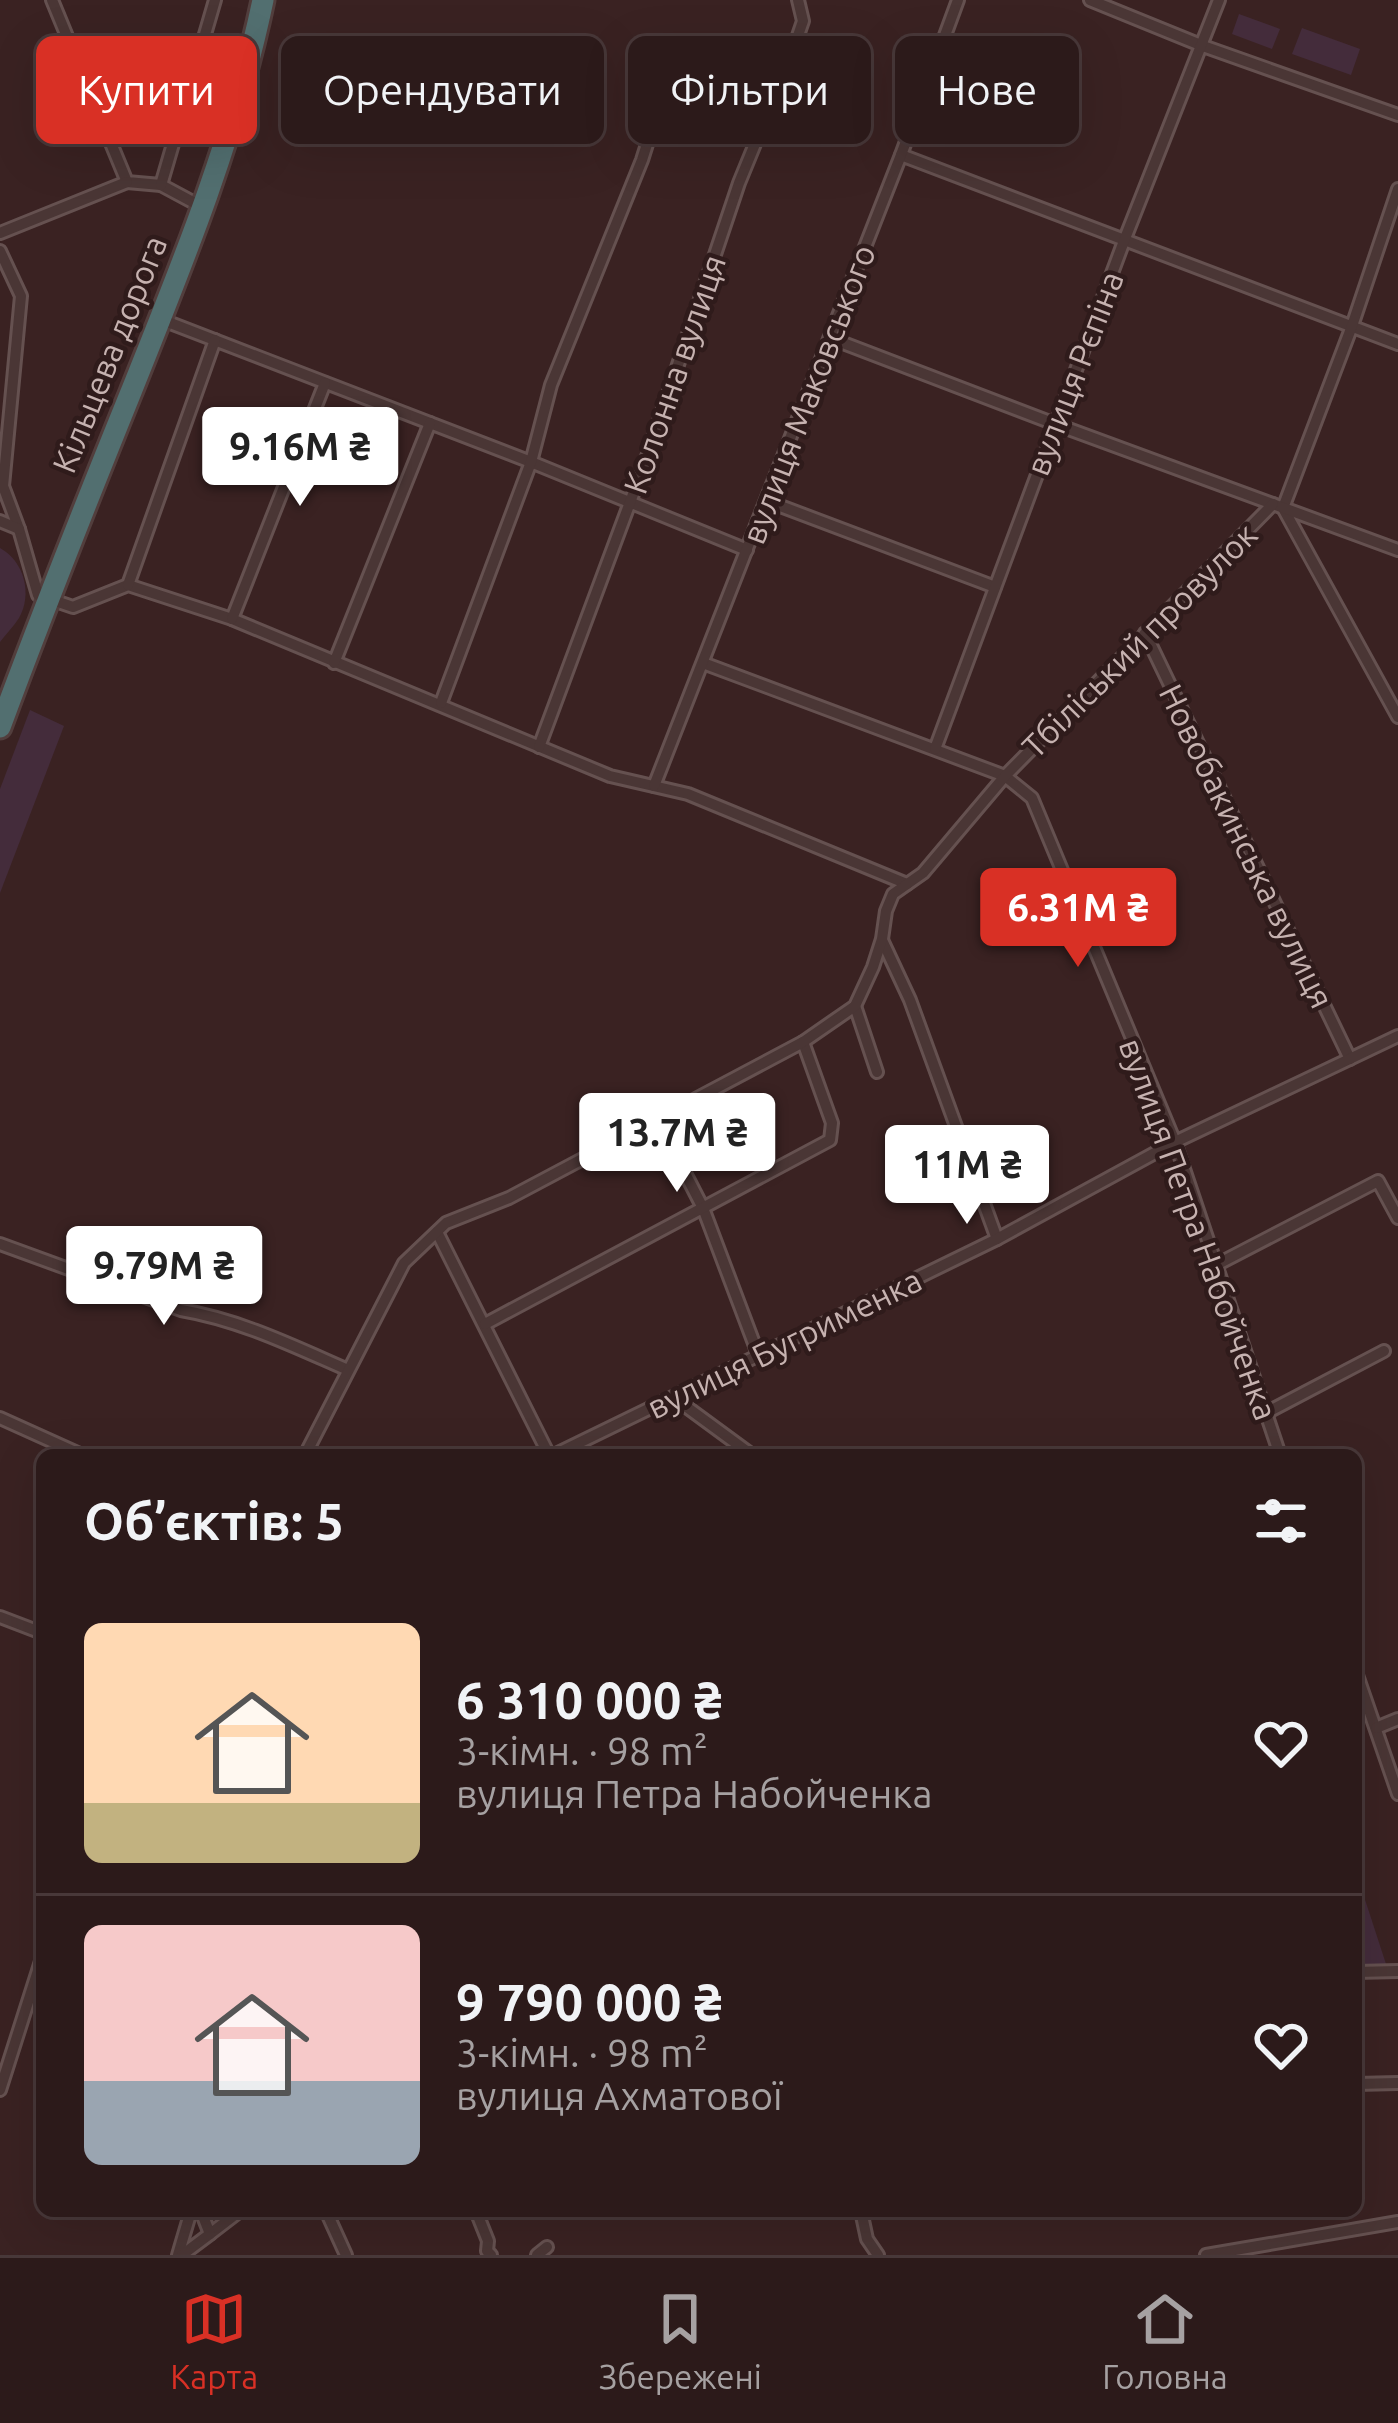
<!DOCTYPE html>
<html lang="uk">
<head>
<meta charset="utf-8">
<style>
  :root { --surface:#2c1a1a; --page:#382727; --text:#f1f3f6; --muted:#a6a1a2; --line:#483839; --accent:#d93025 }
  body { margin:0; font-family:Ubuntu,sans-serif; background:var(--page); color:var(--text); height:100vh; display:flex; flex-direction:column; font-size:45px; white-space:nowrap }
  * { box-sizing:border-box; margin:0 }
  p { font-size:39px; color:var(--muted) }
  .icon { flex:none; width:66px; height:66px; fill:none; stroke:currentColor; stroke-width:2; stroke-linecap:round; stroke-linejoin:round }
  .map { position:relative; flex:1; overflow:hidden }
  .side { position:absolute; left:36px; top:1449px; width:1326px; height:768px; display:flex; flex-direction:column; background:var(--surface); border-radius:18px; box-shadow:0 12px 48px #0002,0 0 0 3px var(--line) }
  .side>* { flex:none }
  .banner { position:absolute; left:36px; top:36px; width:1326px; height:108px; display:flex; gap:24px }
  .price { position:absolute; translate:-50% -102px; padding:0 27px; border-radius:12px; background:#fff; color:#222; font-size:39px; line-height:78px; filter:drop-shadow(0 3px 6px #0008) }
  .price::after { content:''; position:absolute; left:50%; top:72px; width:36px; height:27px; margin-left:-18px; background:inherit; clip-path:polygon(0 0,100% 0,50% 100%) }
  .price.active { background:var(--accent); color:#fff }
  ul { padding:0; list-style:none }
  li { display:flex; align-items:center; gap:36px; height:300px; padding:0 48px }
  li+li { border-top:3px solid var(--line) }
  li span { display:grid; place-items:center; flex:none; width:336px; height:240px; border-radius:18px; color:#555 }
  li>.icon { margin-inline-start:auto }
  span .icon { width:144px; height:144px; fill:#fffc; stroke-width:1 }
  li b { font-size:51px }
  h2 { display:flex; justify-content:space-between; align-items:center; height:144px; padding:0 48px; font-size:51px }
  .tag { padding:0 42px; border-radius:18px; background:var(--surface); box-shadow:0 12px 48px #0002,0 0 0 3px var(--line); font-size:42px; line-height:108px }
  .tag.active { background:var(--accent); color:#fff }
  .tabs { display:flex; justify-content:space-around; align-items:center; height:168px; border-top:3px solid var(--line); background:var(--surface); font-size:33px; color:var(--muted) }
  .tabs a { display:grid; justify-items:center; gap:6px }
  .tabs .active { color:var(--accent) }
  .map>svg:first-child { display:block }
  .green { fill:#442c3b }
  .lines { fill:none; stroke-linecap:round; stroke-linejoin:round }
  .street-casing { stroke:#655150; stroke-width:16 }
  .highway-casing { stroke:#523e3d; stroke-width:27 }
  .street { stroke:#4a3635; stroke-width:10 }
  .highway { stroke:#526f70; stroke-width:21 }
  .labels { text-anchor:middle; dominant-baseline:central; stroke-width:9; stroke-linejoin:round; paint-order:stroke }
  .street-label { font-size:33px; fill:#c6b2b0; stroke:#2f1b1b }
</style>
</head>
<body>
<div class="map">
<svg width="1398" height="2255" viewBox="0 0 1398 2255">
  <rect width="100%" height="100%" fill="#3a2222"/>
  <g class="green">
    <polygon points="1239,14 1280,29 1272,49 1232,34"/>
    <polygon points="1302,28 1360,49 1351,75 1292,54"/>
    <path d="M0,548C24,561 33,594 19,618C14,626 6,634 0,642Z"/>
    <polygon points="30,710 64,726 0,893 0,789"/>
    <polygon points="1356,1875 1357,1875 1386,1964 1356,1964"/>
  </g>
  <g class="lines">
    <g class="street-casing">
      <g id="street">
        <polyline points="52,0 127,182 161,185 202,207"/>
        <polyline points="1090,0 1203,46 1398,115"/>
        <polyline points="901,155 1398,344"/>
        <polyline points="161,185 215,0"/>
        <polyline points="1398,189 1352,326 1283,508 1398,717"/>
        <polyline points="0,233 127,182"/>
        <polyline points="0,251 21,296 3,486 19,529 38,595 73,607 128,585 232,619 610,776 688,794 907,884"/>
        <polyline points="160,319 531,462 747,550"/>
        <polyline points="830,338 1055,424 1398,550"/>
        <polyline points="767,501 995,587"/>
        <polyline points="0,521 19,529"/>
        <polyline points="128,585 215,340"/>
        <polyline points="232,619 325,383"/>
        <polyline points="1145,633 1350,1059"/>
        <polyline points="334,663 430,423"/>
        <polyline points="703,663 1005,776 1032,798 1175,1142 1280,1455"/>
        <path d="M441,703L531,462L551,385L642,160L654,122L662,85C696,64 740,82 775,93"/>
        <polyline points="539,747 648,454 739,183 791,56 803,21 798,0"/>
        <polyline points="935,749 1124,241 1219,0"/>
        <polyline points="654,786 901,155 958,0"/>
        <polyline points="882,940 910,1000 997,1239"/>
        <polyline points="855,1006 877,1072"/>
        <polyline points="657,1119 703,1208 758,1354"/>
        <polyline points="437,1232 549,1455"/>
        <path d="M0,1244L181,1310C240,1320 293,1346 348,1370"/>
        <polyline points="1216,1265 1378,1181 1398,1218"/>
        <polyline points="485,1324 830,1140 832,1123 803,1042"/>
        <polyline points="673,1397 752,1455"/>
        <polyline points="1266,1413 1384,1351"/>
        <polyline points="0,1418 82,1455"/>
        <polyline points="305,1455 404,1263 446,1223 509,1198 803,1042 855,1006 873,967 882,939 886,911 893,894 923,873 1005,776 1273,504"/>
        <polyline points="554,1455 997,1239 1175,1142 1398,1036"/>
        <polyline points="0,1617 42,1633"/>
        <polyline points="1356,1672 1398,1794"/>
        <polyline points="1376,1728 1398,1719"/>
        <polyline points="1356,1972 1398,1971"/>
        <polyline points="1356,2084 1398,2083"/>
        <polyline points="0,2090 42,1958"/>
        <polyline points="326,2211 346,2255"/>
        <polyline points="476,2211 488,2241 487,2251 491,2255"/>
        <polyline points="861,2211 867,2239 878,2255"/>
        <polyline points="210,2234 240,2211"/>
        <polyline points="178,2255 191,2211"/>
        <polyline points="182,2255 210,2234 201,2211"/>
        <polyline points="537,2255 547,2247"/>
        <polyline points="1206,2255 1398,2222"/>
      </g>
    </g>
    <g class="highway-casing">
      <path id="highway" d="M0,727C42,614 86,503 131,392C182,265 235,135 263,0"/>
    </g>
    <use href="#street" class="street"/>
    <use href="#highway" class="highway"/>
  </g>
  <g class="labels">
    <g class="street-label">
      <text transform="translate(109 354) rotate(-68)">Кільцева дорога</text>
      <text transform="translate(1074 373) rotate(-69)">вулиця Рєпіна</text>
      <text transform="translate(674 374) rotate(-71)">Колонна вулиця</text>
      <text transform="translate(808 394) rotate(-69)">вулиця Маковського</text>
      <text transform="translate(1139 640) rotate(-45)">Тбіліський провулок</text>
      <text transform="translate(1247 846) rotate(64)">Новобакинська вулиця</text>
      <text transform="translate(1199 1229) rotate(70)">вулиця Петра Набойченка</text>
      <text transform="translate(784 1343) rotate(-26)">вулиця Бугрименка</text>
    </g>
  </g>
</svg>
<b class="price" style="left:300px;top:509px">9.16M ₴</b>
<b class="price active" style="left:1078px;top:970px">6.31M ₴</b>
<b class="price" style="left:677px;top:1195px">13.7M ₴</b>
<b class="price" style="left:967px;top:1227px">11M ₴</b>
<b class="price" style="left:164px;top:1328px">9.79M ₴</b>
<div class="banner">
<a class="tag active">Купити</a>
<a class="tag">Орендувати</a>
<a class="tag">Фільтри</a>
<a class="tag">Нове</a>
</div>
<section class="side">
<h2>Об’єктів: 5<svg class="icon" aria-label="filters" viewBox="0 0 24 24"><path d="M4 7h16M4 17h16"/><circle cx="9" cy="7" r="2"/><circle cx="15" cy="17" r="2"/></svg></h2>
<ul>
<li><span style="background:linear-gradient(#ffd9b3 75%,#c2b280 0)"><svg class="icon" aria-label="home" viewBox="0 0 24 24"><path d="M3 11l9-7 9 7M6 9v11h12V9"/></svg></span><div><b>6 310 000 ₴</b><p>3-кімн. · 98 m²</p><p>вулиця Петра Набойченка</p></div><svg class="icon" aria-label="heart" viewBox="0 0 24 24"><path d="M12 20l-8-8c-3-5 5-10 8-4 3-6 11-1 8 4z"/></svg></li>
<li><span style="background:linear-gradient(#f6c9c9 65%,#9aa5b1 0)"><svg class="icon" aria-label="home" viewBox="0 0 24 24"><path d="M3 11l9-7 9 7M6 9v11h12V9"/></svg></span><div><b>9 790 000 ₴</b><p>3-кімн. · 98 m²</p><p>вулиця Ахматової</p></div><svg class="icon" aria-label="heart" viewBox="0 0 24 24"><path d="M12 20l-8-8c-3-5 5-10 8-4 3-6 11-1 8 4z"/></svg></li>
</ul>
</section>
</div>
<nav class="tabs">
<a class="active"><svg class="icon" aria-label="map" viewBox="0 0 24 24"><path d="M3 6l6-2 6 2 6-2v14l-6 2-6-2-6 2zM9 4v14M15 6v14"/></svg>Карта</a>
<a><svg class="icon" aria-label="saved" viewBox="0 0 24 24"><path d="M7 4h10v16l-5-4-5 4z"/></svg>Збережені</a>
<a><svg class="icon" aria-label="home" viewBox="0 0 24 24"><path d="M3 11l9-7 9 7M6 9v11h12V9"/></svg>Головна</a>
</nav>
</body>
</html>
